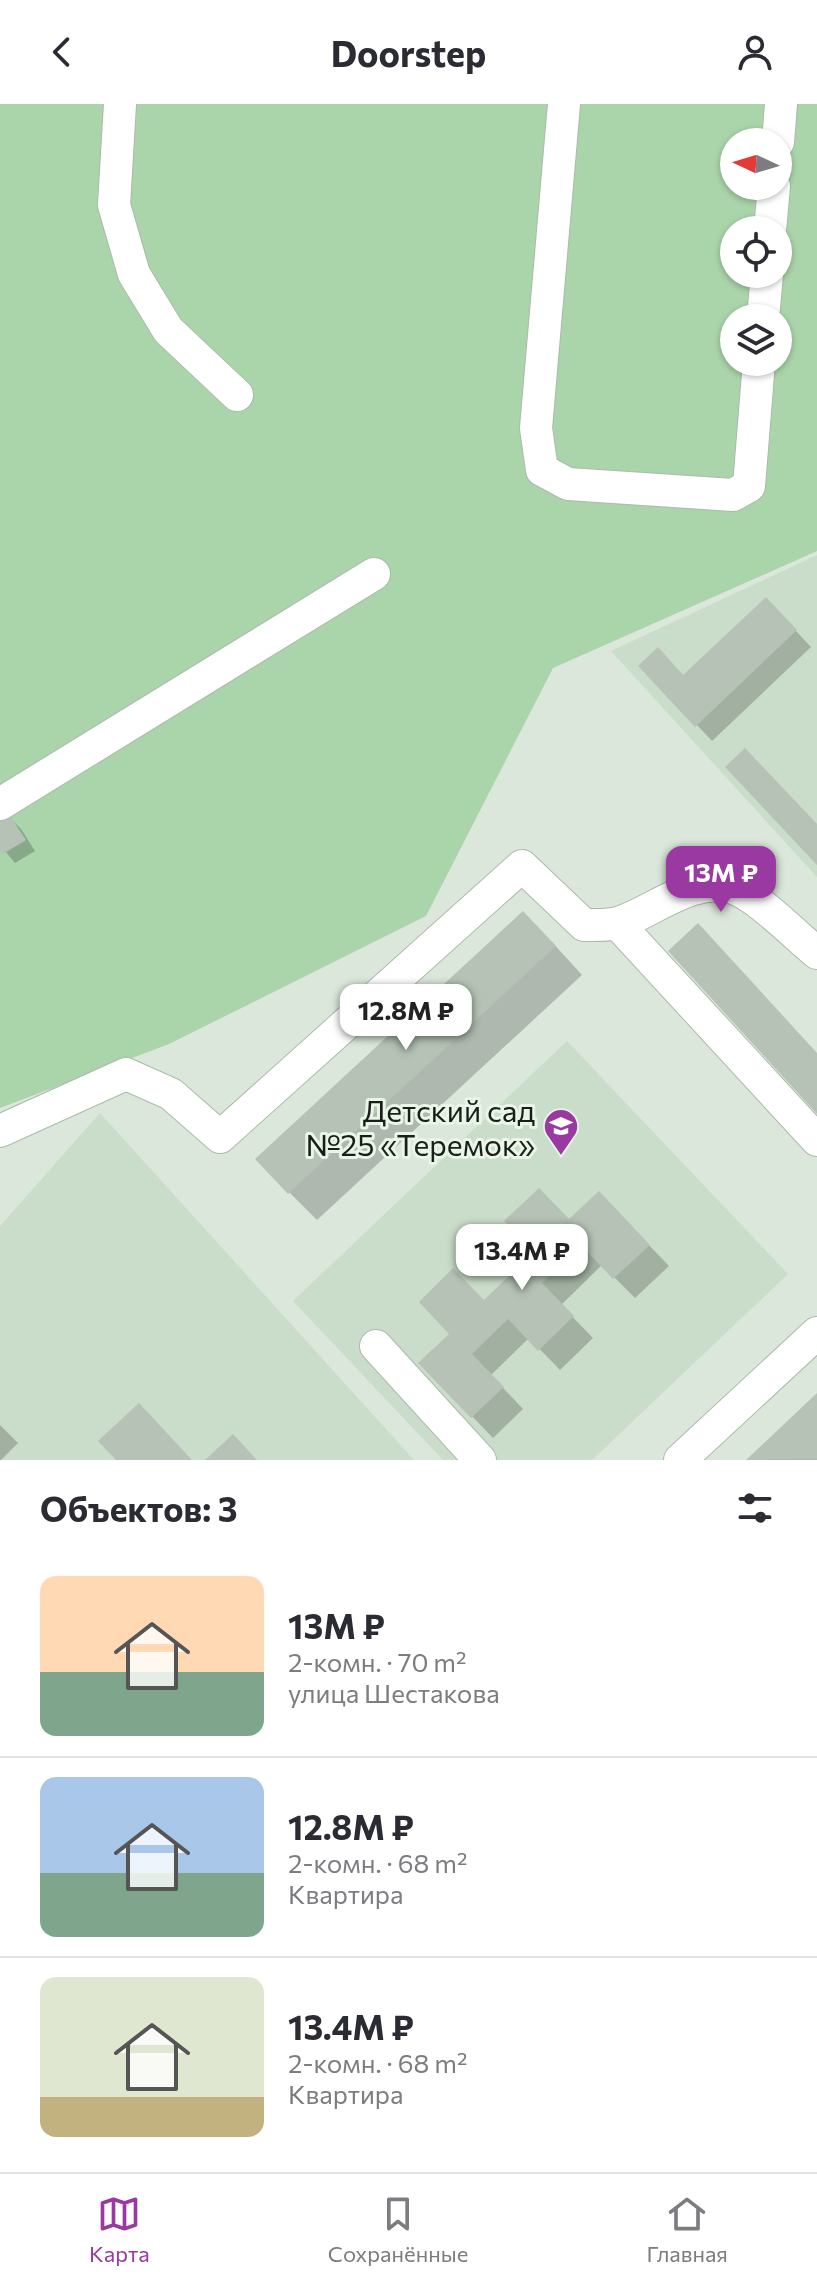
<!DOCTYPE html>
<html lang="ru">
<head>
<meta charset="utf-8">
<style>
  :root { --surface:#fff; --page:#f2f2f3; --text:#2b2b33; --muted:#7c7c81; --line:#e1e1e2; --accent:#9939a1 }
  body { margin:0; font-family:Commissioner,sans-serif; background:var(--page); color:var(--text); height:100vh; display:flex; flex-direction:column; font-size:30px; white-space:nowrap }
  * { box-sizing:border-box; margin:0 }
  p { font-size:26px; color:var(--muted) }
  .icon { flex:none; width:44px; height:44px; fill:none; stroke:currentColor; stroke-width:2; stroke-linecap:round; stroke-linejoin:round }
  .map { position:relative; height:1356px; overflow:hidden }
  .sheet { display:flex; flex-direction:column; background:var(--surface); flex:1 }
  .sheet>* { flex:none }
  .needle { width:52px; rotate:274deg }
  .controls { position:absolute; left:720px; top:24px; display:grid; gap:16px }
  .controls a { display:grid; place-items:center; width:72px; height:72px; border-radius:50%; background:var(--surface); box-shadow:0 2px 6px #0004; font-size:40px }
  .price { position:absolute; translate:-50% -68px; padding:0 18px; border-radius:16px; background:#fff; color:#222; font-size:26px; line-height:52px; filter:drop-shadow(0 2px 4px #0008) }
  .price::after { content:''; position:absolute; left:50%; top:48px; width:24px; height:18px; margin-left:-12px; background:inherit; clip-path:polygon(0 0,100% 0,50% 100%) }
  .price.current { background:var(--accent); color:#fff }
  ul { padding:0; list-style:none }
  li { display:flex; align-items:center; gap:24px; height:200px; padding:0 40px }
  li+li { border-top:2px solid var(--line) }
  li span { display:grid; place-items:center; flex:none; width:224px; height:160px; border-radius:16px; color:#555 }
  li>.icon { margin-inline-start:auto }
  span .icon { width:96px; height:96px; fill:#fffc; stroke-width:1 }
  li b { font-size:34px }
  h2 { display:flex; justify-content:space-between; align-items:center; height:96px; padding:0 40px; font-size:34px }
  header { display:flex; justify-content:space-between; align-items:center; height:104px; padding:0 40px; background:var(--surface); font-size:36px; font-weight:700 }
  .tabs { display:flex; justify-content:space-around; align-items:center; height:112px; border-top:2px solid var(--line); background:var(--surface); font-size:22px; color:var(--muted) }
  .tabs a { display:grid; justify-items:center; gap:4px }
  .tabs .current { color:var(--accent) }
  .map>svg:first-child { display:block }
  .built { fill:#caddca }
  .green { fill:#aad4aa; fill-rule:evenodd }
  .shadow { fill:#0003 }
  .building { fill:#b5c2b5 }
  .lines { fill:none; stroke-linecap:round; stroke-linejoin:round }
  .minor-casing { stroke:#adb9ad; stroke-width:34 }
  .minor { stroke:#fff; stroke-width:32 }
  .labels { text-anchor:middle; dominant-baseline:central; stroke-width:6; stroke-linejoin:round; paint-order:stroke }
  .poi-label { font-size:30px; fill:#1a1e1a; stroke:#e8f5e7; text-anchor:end }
</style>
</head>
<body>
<header><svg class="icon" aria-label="back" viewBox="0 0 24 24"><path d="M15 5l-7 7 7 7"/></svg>Doorstep<svg class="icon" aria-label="person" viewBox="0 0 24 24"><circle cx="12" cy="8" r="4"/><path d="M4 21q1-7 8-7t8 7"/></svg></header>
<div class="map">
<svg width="817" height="1356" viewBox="0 0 817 1356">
  <rect width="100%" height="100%" fill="#dae7da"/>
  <g class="built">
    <polygon points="817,451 817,773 611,547"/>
    <polygon points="567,937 788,1170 592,1356 443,1356 293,1197"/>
    <polygon points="100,1009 414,1356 0,1356 0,1122"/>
  </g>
  <path class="green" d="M0,0H817V447L553,564L426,812L169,940L0,1004ZM734,38H778V82H734ZM734,126H778V170H734ZM734,214H778V258H734Z"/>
  <g class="shadow">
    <polygon points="782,512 811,543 712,637 697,621 684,573"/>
    <polygon points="10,714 21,725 35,747 15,759 0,741 0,721"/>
    <polygon points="551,837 582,871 317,1116 289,1088"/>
    <polygon points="619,1110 669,1162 635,1194 602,1161 561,1201 593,1234 560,1266 529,1234 491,1271 523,1305 493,1334 421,1259 570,1118"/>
    <polygon points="817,1292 817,1356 749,1356"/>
    <polygon points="0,1321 18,1339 1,1356 0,1356"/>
  </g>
  <g class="building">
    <polygon points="766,493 797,526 695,623 638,562 658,543 683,571"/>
    <polygon points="745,644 817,720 817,761 725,663"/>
    <polygon points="10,712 26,736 3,750 0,745 0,718"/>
    <polygon points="523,807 556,842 288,1090 255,1055"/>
    <polygon points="698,819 817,949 817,1010 668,847"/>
    <polygon points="539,1084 569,1115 599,1087 650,1141 613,1175 581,1141 542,1179 574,1212 538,1247 508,1215 472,1250 504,1283 471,1314 418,1259 449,1230 419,1198 453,1164 484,1196 534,1148 504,1117"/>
    <polygon points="817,1289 817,1355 746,1356"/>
    <polygon points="139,1299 192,1356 116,1356 98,1337"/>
    <polygon points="233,1330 257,1356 205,1356"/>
  </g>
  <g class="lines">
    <g class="minor-casing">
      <g id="minor">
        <polyline points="120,0 114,101 134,170 168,226 237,291"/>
        <polyline points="564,0 536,324 542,366 568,380 733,391 749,382 759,258"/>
        <polyline points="778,38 781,0"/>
        <polyline points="770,126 774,82"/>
        <polyline points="763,214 767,170"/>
        <polyline points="0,700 374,470"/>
        <polyline points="618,820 817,1036"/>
        <path d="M0,1027L126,970L171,990L220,1033L522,762L584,821C596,821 610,822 621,818C656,806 693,772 733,784C756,791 796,832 817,849"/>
        <polyline points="376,1242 480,1356"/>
        <polyline points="680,1356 817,1229"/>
      </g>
    </g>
    <use href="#minor" class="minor"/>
  </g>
  <defs>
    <g id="school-pin" transform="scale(1.8)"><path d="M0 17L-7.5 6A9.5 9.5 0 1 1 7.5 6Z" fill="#9939a1" stroke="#e8f5e7"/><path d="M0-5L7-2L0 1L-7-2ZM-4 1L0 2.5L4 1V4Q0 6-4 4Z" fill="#fff"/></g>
  </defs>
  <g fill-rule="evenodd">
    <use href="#school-pin" x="561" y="1022"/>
  </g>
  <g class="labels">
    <g class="poi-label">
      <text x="535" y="1005">Детский сад<tspan x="535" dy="34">№25 «Теремок»</tspan></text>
    </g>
  </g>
</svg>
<div class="controls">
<a><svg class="needle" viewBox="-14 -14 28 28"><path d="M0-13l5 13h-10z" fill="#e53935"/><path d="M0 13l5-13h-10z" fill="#7c7c81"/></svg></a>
<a><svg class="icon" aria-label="locate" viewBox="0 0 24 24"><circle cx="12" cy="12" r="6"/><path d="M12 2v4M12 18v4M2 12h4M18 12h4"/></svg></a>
<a><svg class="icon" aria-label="layers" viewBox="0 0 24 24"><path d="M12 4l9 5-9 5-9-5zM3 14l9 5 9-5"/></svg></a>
</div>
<b class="price current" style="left:721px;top:810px">13M ₽</b>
<b class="price" style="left:406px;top:948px">12.8M ₽</b>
<b class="price" style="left:522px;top:1188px">13.4M ₽</b>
</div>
<section class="sheet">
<h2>Объектов: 3<svg class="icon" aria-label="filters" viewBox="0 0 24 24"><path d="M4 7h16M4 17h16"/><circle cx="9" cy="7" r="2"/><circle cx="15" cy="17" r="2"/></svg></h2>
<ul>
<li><span style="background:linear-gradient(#ffd9b3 60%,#7fa58c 0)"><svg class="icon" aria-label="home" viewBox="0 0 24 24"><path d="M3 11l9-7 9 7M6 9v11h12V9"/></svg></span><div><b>13M ₽</b><p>2-комн. · 70 m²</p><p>улица Шестакова</p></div></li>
<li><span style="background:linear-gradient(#a9c7e8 60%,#7fa58c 0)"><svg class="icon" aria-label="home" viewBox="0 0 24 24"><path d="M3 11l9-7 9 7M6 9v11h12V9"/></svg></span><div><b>12.8M ₽</b><p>2-комн. · 68 m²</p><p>Квартира</p></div></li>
<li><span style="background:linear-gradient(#dfe7d0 75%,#c2b280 0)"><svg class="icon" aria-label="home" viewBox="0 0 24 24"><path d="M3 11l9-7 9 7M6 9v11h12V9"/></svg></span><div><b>13.4M ₽</b><p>2-комн. · 68 m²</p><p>Квартира</p></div></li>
</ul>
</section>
<nav class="tabs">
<a class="current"><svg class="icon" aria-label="map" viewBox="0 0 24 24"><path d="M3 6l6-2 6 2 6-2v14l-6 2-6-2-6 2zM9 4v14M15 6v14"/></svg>Карта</a>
<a><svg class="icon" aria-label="saved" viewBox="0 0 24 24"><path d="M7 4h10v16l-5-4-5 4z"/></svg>Сохранённые</a>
<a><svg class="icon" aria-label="home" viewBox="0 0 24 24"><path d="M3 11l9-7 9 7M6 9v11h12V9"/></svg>Главная</a>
</nav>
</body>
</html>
